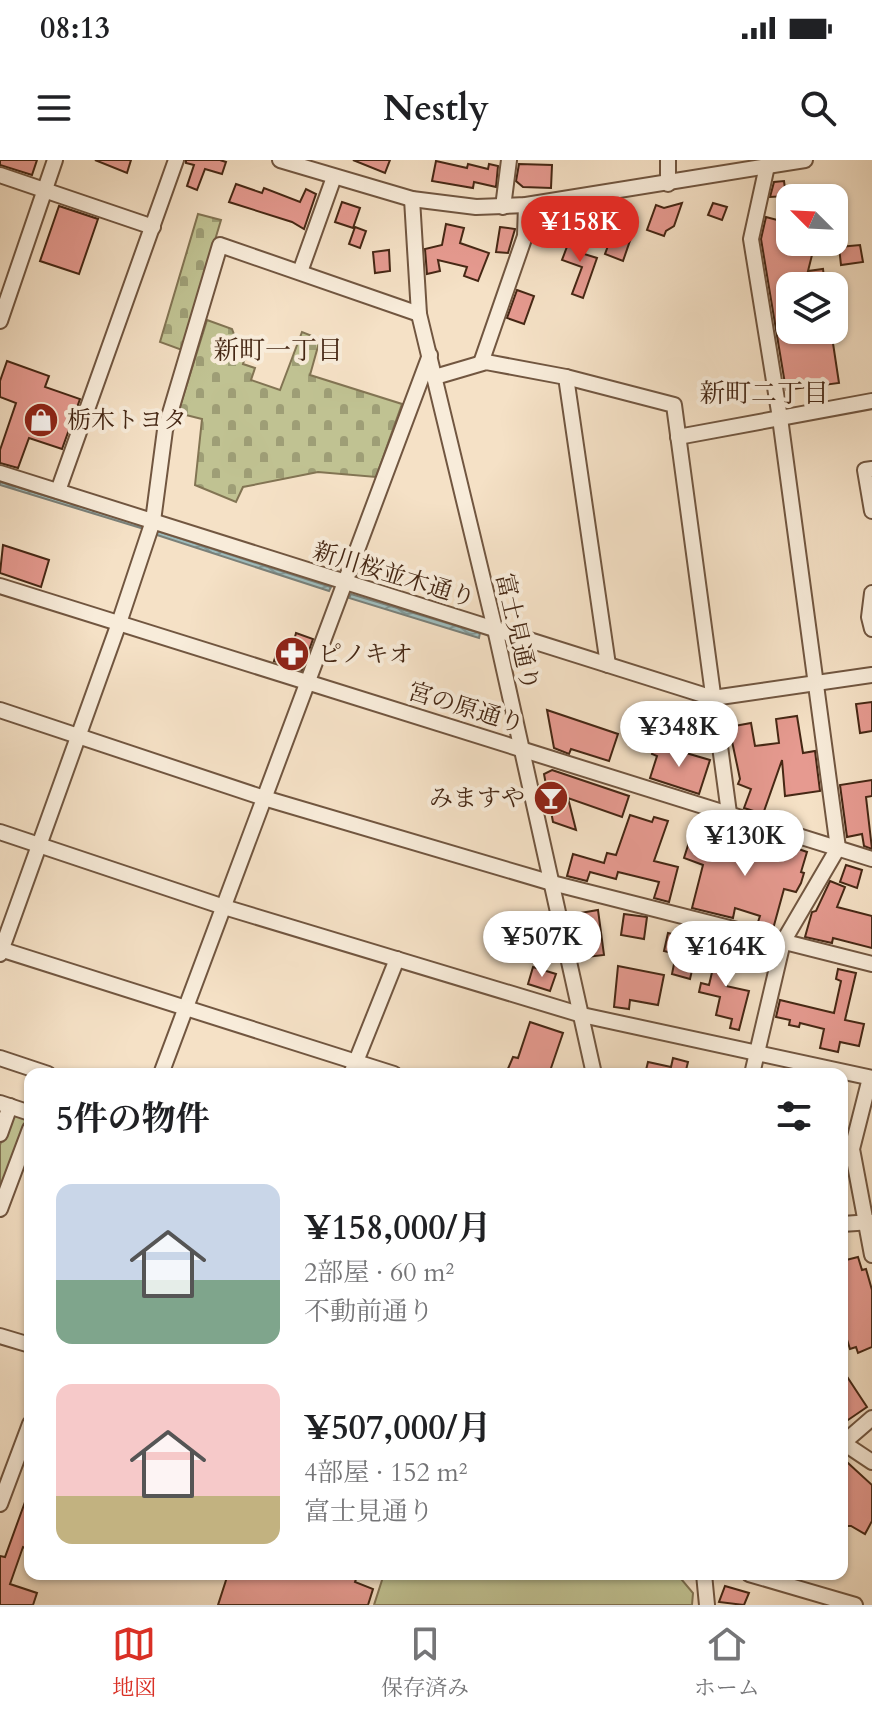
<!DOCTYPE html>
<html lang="ja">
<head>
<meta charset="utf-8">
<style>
  :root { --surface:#fff; --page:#f2f2f2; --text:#202124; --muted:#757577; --line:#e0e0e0; --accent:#d93025 }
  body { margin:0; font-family:Cardo,"Noto Serif JP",serif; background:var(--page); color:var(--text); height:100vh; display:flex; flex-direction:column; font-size:30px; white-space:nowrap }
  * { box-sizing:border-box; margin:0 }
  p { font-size:26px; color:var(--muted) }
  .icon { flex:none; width:44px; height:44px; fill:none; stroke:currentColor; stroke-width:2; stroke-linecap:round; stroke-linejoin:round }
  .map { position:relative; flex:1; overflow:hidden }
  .side { position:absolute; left:24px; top:908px; width:824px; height:512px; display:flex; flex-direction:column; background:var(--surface); border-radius:16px; box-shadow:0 2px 6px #0004 }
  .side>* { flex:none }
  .needle { width:52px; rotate:294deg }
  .buttons { position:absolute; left:776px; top:24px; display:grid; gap:16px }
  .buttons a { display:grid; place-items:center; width:72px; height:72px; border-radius:16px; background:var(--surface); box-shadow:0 2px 6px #0004; font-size:40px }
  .price { position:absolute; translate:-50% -68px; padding:0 18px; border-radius:28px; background:#fff; color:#222; font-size:26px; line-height:52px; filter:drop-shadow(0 2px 4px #0008) }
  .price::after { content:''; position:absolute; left:50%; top:48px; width:24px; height:18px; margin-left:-12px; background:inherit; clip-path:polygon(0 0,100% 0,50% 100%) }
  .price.on { background:var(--accent); color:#fff }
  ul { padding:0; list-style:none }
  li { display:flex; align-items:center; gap:24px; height:200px; padding:0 32px }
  li span { display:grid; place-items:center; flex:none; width:224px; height:160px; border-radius:16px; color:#555 }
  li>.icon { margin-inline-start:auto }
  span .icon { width:96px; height:96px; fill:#fffc; stroke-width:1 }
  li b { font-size:34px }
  h2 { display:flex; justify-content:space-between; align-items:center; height:96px; padding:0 32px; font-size:34px }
  .status { display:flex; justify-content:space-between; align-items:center; height:56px; padding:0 40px; background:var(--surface); direction:ltr }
  .status svg { height:22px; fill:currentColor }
  header { display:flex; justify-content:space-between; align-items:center; height:104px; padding:0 32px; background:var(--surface); font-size:36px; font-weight:700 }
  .menu { display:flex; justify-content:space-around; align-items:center; height:112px; border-top:2px solid var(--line); background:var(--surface); font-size:22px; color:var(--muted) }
  .menu a { display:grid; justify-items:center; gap:4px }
  .menu .on { color:var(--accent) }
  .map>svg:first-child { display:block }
  .cemetery { fill:url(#cemetery-stones); stroke:#827453; stroke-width:2 }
  .park { fill:#c0c292; stroke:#827453; stroke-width:2 }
  .water { fill:url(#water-waves); stroke:#7a8079; stroke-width:2 }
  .building { fill:#e69a90; stroke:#452714; stroke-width:2 }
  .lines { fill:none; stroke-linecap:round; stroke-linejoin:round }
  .minor-casing { stroke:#715640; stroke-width:18 }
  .minor { stroke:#f8ecda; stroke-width:14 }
  .labels { text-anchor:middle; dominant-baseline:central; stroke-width:8; stroke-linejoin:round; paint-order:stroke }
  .poi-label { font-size:24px; fill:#452714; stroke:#f8ecda; text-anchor:start }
  .street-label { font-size:24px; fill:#452714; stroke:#f8ecda }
  .neighbourhood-label { font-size:26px; fill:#452714; stroke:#f8ecda }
</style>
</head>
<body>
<div class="status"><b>08:13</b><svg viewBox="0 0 49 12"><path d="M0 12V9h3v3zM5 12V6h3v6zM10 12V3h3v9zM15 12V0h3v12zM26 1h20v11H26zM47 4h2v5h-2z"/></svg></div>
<header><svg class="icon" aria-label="menu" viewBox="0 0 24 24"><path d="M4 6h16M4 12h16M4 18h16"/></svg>Nestly<svg class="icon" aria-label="search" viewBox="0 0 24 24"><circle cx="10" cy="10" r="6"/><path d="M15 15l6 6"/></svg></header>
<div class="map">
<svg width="872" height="1445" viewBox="0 0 872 1445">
  <defs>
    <pattern id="cemetery-stones" width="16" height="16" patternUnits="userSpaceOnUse" patternTransform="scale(2)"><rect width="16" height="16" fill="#c0c292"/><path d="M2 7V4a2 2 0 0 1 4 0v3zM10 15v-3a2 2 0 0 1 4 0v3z" fill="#9e9e76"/></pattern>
    <pattern id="water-waves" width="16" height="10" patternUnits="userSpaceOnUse" patternTransform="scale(2)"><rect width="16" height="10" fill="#9ebcbc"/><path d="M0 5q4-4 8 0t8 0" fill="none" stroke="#839998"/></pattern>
  </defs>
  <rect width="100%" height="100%" fill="#f5e1c6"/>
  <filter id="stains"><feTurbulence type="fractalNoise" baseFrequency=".0025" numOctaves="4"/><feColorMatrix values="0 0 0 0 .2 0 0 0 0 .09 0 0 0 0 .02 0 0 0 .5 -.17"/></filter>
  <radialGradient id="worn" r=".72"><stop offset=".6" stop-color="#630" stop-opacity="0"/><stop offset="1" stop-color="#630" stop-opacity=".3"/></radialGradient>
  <g class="cemetery">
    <polygon points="198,54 221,60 182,190 160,182"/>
    <polygon points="207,160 232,169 235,177 233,189 246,195 243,204 255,208 251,220 280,230 302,172 320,179 310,215 402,244 376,317 318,312 243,327 236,342 195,325 202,259 178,253"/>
  </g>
  <g class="park">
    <polygon points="12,951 30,956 0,1035 0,985"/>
    <polygon points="384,1414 677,1414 693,1433 692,1445 374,1445"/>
  </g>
  <g class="water">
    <polygon points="0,322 145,366 144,369 0,325"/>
    <polygon points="157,371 331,427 329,431 157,375"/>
    <polygon points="351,434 480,473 479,478 349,438"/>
  </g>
  <g class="building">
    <polygon points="0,0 37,0 32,15 0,5"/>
    <polygon points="95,0 131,0 127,13"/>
    <polygon points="186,0 220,0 226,2 222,14 205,9 197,30 187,26 194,5 186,3"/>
    <polygon points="353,0 390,0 385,13"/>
    <polygon points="436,1 467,8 468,4 488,9 489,4 498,6 496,27 474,22 473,28 432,21"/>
    <polygon points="519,4 552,5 551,28 523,27 516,21"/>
    <polygon points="784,21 786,36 770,37 774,22"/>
    <polygon points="236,24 262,33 264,28 300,42 306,29 316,34 304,69 292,62 229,42"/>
    <polygon points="787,40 790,40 790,82 807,82 806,90 813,91 808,111 823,109 825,126 790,126 790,170 831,170 839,223 786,230 761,79 766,57 781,61"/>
    <polygon points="342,42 360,48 353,68 335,62"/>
    <polygon points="682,43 674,66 666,71 664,76 647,70 656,45 664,48"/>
    <polygon points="713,43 727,47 722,60 708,55"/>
    <polygon points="59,46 98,59 79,114 40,101"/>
    <polygon points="617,62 634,69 623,101 605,94"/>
    <polygon points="446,64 464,68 460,83 489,93 478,121 464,116 467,107 438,100 440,111 427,114 425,89 442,85"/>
    <polygon points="355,67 366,71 360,88 349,84"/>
    <polygon points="500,67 515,69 508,93 496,92"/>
    <polygon points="571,76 586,81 581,93 597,98 583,138 572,134 582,107 562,100"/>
    <polygon points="860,85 863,102 841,105 839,87"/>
    <polygon points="389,90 390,111 375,113 373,92"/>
    <polygon points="517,130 534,136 524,164 507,158"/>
    <polygon points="7,201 49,216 45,227 80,239 62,289 29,278 18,308 0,303 0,290 16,243 0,237 0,221"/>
    <polygon points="3,385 49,400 41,427 0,413"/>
    <polygon points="296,473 313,479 302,510 274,501 279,485 292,488"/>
    <polygon points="872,542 872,571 860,573 856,544"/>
    <polygon points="547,550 618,574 609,601 571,589 569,594 554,588"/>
    <polygon points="797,556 803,593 815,591 820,631 785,636 782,600 763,654 744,648 751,629 738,624 740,619 729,567 751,563 755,586 779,583 776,559"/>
    <polygon points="655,584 710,600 699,634 650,618 657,596 652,594"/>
    <polygon points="552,610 629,636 622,657 568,638 576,670 553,662 544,614"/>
    <polygon points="872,620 872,636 866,637 872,689 864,686 862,674 847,677 840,625"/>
    <polygon points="630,655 652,662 654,657 668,661 654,701 678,707 669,742 654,738 659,722 618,712 616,719 590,712 587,721 567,716 573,694 604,703 607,693 616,695"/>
    <polygon points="718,674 768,690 769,686 788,692 790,686 807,692 801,712 804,713 801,723 796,732 784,729 773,769 757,765 760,756 735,748 733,758 692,748 703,705 684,698 690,679 714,687"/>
    <polygon points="846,705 862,710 857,728 840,722"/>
    <polygon points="830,721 845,727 837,747 872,756 872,788 833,778 832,783 805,777 812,752 816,751"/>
    <polygon points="598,750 604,795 587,797 580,753"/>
    <polygon points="624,754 647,757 644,779 621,775"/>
    <polygon points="668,773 699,780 690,819 672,814 676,794 664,791"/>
    <polygon points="725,785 735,788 726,826 749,831 739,870 730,868 732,859 716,855 720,837 699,832 701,823 709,825 718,787 724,788"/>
    <polygon points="618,806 664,815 658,845 630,840 629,849 614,847"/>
    <polygon points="533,807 556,814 550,831 528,824"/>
    <polygon points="838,809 856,813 845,860 864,864 859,886 840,882 838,892 820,888 824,869 800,863 799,867 789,865 790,860 776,857 780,840 834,853 841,821 836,819"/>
    <polygon points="530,862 563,873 549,914 516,914 507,911 513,897 518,898"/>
    <polygon points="673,898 688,902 685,914 645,914 648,902 671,907"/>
    <polygon points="858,1097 862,1110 866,1109 872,1130 872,1187 858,1193 856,1187 850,1189 842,1164 842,1101"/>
    <polygon points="842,1209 867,1247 848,1260 842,1252"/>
    <polygon points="848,1303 872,1325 872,1361 865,1374 851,1366 842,1366 842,1310"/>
    <polygon points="29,1331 30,1390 23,1387 10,1424 37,1433 33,1445 0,1445 0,1396 5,1397"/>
    <polygon points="228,1414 358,1414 355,1422 373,1429 368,1445 218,1445"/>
    <polygon points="725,1426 749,1433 744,1445 719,1442"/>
  </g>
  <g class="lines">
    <g class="minor-casing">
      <g id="minor">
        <polyline points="280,0 412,39 476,47 526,45 805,0"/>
        <polyline points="668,0 668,24"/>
        <polyline points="0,15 153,67"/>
        <polyline points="412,39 419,154 495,469 594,914"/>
        <polyline points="503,47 509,0"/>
        <polyline points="300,112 334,17"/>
        <polyline points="0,161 55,0"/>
        <polyline points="481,203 525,76 526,45"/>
        <polyline points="435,217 486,202 566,217 674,245 729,653"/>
        <polyline points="566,217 608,505"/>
        <polyline points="678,277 872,241"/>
        <polyline points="872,309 865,310 872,351"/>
        <polyline points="0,313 713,538 872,515"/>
        <polyline points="58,331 176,0"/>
        <polyline points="0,426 872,699"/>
        <polyline points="872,433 869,457 872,469"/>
        <polyline points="0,550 264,638 552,723 872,804"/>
        <polyline points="0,672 224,747 582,855 872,918"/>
        <polyline points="0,789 394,914"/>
        <polyline points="0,794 119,463 153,361 165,270 220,85 419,154"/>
        <polyline points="0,898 48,914"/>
        <polyline points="161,914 430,195"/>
        <polyline points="351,914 397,799"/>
        <polyline points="752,914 783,782 838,688 780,258 751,79 767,6"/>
        <polyline points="870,918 852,989 872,1095"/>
        <polyline points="0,943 30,953"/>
        <polyline points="0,974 10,946"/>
        <polyline points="0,1049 30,969"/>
        <polyline points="842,1064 872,1062"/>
        <polyline points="0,1176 30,1185"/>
        <polyline points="842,1282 872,1302"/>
        <polyline points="842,1284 872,1258"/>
        <polyline points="0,1344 30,1264"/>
        <polyline points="704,1414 707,1445"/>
        <polyline points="749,1414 855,1445"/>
      </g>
    </g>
    <use href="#minor" class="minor"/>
  </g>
  <defs>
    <g id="shop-disc" transform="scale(1.8)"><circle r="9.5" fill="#8f2418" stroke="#f8ecda"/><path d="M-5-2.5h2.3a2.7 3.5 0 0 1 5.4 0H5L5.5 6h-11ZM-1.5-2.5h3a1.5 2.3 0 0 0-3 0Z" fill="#fff"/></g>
    <g id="pharmacy-disc" transform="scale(1.8)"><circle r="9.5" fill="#8f2418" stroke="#f8ecda"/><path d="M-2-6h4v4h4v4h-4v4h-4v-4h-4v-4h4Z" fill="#fff"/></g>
    <g id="bar-disc" transform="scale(1.8)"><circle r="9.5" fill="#8f2418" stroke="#f8ecda"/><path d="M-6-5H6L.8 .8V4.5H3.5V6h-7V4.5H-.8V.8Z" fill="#fff"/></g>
  </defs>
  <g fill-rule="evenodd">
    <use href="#shop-disc" x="41" y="260"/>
    <use href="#pharmacy-disc" x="292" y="494"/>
    <use href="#bar-disc" x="551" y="638"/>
  </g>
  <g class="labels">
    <g class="poi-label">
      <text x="67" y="260">栃木トヨタ</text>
      <text x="318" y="494">ピノキオ</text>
      <text x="525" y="638" text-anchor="end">みますや</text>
    </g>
    <g class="street-label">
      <text transform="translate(394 415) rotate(17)">新川桜並木通り</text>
      <text transform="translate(517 472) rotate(77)">富士見通り</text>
      <text transform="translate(466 548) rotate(17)">宮の原通り</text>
    </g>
    <g class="neighbourhood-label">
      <text x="278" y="190">新町一丁目</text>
      <text x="764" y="233">新町二丁目</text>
    </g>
  </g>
  <rect width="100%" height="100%" filter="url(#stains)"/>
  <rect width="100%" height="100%" fill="url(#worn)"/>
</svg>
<div class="buttons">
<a><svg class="needle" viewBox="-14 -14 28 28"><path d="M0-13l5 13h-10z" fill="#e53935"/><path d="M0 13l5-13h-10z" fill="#757577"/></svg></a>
<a><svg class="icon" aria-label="layers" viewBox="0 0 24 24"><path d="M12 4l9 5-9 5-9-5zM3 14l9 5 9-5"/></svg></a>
</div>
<b class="price on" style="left:580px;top:104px">¥158K</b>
<b class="price" style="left:679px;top:609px">¥348K</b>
<b class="price" style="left:745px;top:718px">¥130K</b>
<b class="price" style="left:542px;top:819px">¥507K</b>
<b class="price" style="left:726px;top:829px">¥164K</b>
<section class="side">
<h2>5件の物件<svg class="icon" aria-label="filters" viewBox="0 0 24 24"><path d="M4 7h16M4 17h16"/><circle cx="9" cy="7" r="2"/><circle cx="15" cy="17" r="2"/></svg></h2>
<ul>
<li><span style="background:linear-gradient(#c9d6e8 60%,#7fa58c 0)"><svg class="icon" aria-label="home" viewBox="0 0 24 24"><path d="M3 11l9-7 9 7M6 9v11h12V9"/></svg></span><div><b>¥158,000/月</b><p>2部屋 · 60 m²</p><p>不動前通り</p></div></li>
<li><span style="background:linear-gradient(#f6c9c9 70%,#c2b280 0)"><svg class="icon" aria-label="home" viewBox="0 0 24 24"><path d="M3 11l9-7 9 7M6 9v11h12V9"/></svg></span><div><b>¥507,000/月</b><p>4部屋 · 152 m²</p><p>富士見通り</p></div></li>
</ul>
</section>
</div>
<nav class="menu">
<a class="on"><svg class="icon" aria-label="map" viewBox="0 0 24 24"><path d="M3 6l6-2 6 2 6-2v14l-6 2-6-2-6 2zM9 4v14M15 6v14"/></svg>地図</a>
<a><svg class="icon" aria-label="saved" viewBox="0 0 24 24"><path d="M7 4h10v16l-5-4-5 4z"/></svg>保存済み</a>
<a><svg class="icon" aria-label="home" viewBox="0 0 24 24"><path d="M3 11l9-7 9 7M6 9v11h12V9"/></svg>ホーム</a>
</nav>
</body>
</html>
